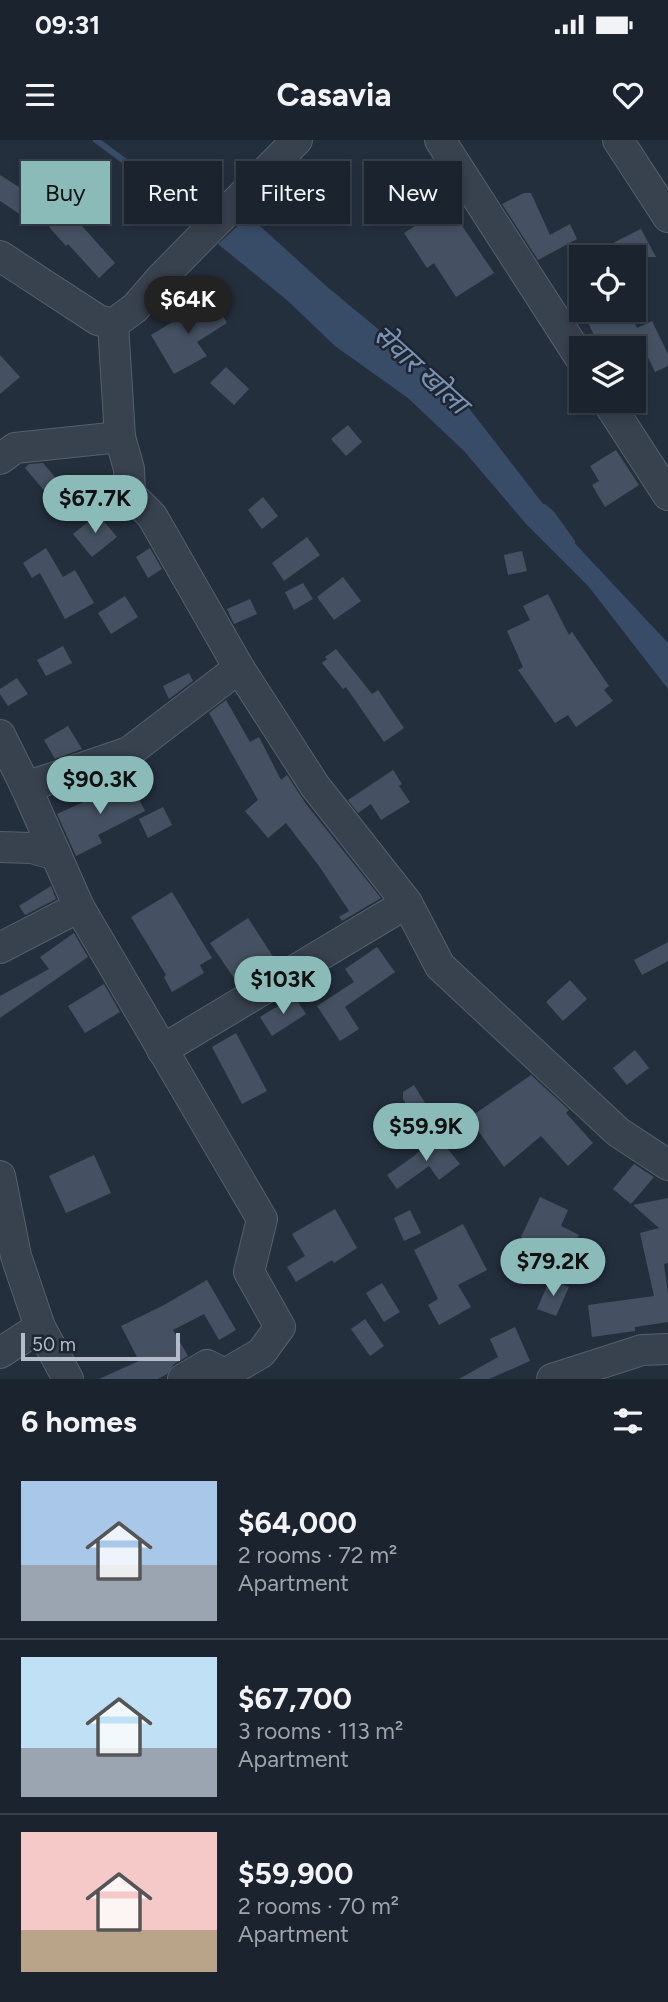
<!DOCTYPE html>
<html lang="en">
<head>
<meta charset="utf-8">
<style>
  :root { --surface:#1b232e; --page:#282f3a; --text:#f1f3f6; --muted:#a0a4aa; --line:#39404a; --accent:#8bbbb9 }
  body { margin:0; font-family:Figtree,"Noto Sans Devanagari",sans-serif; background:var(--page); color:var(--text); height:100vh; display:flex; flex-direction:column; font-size:26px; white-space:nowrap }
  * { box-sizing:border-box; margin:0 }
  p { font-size:23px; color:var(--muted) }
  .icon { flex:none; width:38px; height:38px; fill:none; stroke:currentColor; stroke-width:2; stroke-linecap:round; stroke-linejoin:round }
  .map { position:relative; height:1239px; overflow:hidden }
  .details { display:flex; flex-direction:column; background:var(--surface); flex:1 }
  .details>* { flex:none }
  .banner { position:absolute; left:21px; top:21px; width:626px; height:63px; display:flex; gap:14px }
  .fabs { position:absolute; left:569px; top:105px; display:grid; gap:14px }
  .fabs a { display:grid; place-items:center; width:77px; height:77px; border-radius:0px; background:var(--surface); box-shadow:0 4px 10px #0003,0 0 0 2px var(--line); font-size:35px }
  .scale { position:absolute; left:21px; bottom:18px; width:159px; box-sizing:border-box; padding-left:7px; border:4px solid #b4bcc9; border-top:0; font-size:19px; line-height:24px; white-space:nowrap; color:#b4bcc9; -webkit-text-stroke:5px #1d2633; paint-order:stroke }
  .price { position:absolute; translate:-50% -60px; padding:0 16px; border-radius:24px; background:var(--accent); color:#111; font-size:23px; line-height:46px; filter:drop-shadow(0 2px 4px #0008) }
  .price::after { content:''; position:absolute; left:50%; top:42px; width:21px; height:16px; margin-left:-10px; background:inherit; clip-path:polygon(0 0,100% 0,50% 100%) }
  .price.active { background:#222; color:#fff }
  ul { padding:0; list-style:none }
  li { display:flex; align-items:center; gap:21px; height:175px; padding:0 21px }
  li+li { border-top:2px solid var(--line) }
  li span { display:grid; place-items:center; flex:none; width:196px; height:140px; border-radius:0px; color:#555 }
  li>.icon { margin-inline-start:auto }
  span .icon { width:84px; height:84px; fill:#fffc; stroke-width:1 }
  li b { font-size:30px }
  h2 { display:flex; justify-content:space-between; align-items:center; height:84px; padding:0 21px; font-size:30px }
  .tag { padding:0 24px; border-radius:0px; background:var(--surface); box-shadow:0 4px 10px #0003,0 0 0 2px var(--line); font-size:24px; line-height:63px }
  .tag.active { background:var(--accent); color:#111 }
  .status { display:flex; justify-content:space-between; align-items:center; height:49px; padding:0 35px; background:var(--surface); direction:ltr }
  .status svg { height:19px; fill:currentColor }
  header { display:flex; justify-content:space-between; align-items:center; height:91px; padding:0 21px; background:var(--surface); font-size:32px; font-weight:700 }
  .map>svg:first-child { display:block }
  .water { fill:#394c67 }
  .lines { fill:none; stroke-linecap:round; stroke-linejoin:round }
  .stream { stroke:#394c67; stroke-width:6 }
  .building { fill:#455162 }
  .minor-casing { stroke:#565f6c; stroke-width:32 }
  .minor { stroke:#38414e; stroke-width:30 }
  .labels { text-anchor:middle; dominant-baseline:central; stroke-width:5; stroke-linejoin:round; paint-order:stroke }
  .water-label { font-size:28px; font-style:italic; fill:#7c92b1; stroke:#1d2633 }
</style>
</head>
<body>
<div class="status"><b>09:31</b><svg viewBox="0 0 49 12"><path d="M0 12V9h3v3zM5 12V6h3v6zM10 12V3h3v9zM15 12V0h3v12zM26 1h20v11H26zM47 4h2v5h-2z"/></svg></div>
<header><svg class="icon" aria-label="menu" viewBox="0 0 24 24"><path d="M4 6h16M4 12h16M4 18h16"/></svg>Casavia<svg class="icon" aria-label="heart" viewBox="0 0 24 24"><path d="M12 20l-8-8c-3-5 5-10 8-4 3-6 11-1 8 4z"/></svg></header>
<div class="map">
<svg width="668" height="1239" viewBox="0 0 668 1239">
  <rect width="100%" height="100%" fill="#242f3e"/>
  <polygon class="water" points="249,76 325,145 461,258 567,395 668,503 668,549 589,447 527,385 464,311 408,258 335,206 288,161 218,104"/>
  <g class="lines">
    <g class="stream">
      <polyline points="96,0 207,82"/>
      <polyline points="544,367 552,374 572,402"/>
    </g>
  </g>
  <g class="building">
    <polygon points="0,35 33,56 21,75 0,61"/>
    <polygon points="431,46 446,66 448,65 494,133 456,157 434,123 427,128 404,93 421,82 408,63"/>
    <polygon points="524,53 531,53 550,95 570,84 577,99 538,120 502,64"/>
    <polygon points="68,70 115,123 99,138 68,104 66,106 49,87"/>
    <polygon points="641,89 656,117 585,117"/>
    <polygon points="212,158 227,183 197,202 207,216 174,234 151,195"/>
    <polygon points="582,170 629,170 637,188 652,181 668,214 668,226 655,232 641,203 629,208 600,208"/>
    <polygon points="0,215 20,237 0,254"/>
    <polygon points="226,227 249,249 234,265 210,243"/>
    <polygon points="348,285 362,302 346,316 331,299"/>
    <polygon points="616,310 639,345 605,367 592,345 599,341 590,326"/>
    <polygon points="43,323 66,350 53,361 25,328 29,324"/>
    <polygon points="112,342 114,359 98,367 91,352"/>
    <polygon points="263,357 278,376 262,389 248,370"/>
    <polygon points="98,374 117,397 92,417 73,394"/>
    <polygon points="307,397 320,415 284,441 272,423"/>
    <polygon points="46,408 63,437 75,430 94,463 65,479 40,433 32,438 23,423"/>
    <polygon points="150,408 162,429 148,438 136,417"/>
    <polygon points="522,411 527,431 508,435 504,415"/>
    <polygon points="343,437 361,461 334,480 317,457"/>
    <polygon points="303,443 313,459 294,470 285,452"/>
    <polygon points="548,454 569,495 572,492 609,546 604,550 613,561 576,587 568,575 555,583 518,530 523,527 507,491 530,480 523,466"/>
    <polygon points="125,456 138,477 111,494 98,473"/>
    <polygon points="250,459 257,474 234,484 227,469"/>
    <polygon points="63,506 72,523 46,536 37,520"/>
    <polygon points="336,509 372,554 378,550 404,588 384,602 346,547 343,549 322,523 327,519 325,517"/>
    <polygon points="189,533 193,541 169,559 163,546"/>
    <polygon points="17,538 28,554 8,566 0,554 0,549"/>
    <polygon points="226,560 250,602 259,597 281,640 287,635 306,664 381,758 342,781 339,777 349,771 319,726 286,683 268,698 245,671 258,660 209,573"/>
    <polygon points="68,586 82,609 55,619 44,600"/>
    <polygon points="393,630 402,644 399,646 410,662 381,680 371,664 358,673 348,660"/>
    <polygon points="128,638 145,671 98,695 102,703 76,716 57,674 110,650 109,648"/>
    <polygon points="163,667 172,685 148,698 139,679"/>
    <polygon points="51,746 56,759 25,775 19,766"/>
    <polygon points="172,752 212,818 200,825 204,833 172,852 164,837 166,835 131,777"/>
    <polygon points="248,778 276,821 238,844 210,803"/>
    <polygon points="74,793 88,817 0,878 0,856 49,829 40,817"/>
    <polygon points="668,802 668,821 642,835 634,820"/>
    <polygon points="377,807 395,832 345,867 359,889 340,901 317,866 354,842 345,829"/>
    <polygon points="570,840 587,859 563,881 546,862"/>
    <polygon points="104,844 120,872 85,893 68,866"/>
    <polygon points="294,856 306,874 272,896 260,877"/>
    <polygon points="236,893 267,951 242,964 212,907"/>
    <polygon points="635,910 649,928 627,945 613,928"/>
    <polygon points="531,935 569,970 566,973 593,1003 568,1026 541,996 504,1027 469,978"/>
    <polygon points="414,945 437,982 422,992 403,959 403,952"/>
    <polygon points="437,996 460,1024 439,1040 429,1026 397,1049 387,1035 414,1016"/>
    <polygon points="94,1015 111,1053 66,1073 49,1036"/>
    <polygon points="634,1024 654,1037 631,1064 613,1049"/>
    <polygon points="540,1057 568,1070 561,1086 579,1095 567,1118 521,1097"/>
    <polygon points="668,1058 668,1123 664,1124 668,1154 668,1182 635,1187 635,1191 592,1197 588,1165 654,1156 640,1093 659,1088 633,1065"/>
    <polygon points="335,1069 357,1108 334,1123 332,1120 296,1142 287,1127 305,1116 292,1094"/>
    <polygon points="410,1070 421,1093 404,1101 394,1078"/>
    <polygon points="463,1084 487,1130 458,1145 471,1167 439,1185 428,1165 438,1159 414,1110"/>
    <polygon points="550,1139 569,1147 556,1176 537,1169"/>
    <polygon points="207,1140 236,1190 219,1200 204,1174 173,1190 188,1216 174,1224 167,1234 158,1239 99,1239 139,1221 121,1186 164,1165"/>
    <polygon points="382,1143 400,1172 384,1182 366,1153"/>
    <polygon points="365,1179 384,1206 370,1216 351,1189"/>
    <polygon points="515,1187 530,1221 489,1239 459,1239 498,1217 490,1199"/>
  </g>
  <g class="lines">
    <g class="minor-casing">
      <g id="minor">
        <polyline points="440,0 581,219"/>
        <polyline points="618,0 668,77"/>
        <polyline points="0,116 98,180 113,184 135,168 161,138 297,0"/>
        <polyline points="113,184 120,297 129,329 130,354 152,376 239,528 315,646 407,763 440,826 618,992 668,1025"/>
        <polyline points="607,261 668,355"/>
        <polyline points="0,319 15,308 120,297"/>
        <polyline points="0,595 26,647 79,767 262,1079 249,1132 280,1187 261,1213 225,1234 229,1239"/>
        <polyline points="26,647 129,612 239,528"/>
        <polyline points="0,707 32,708 56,715"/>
        <polyline points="0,808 79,767"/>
        <polyline points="162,910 407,763"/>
        <polyline points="0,1036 16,1116 40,1187 68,1239"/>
        <polyline points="0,1213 40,1187"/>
        <polyline points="183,1239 207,1225 225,1234"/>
        <polyline points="552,1239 642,1210 668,1209"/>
      </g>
    </g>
    <use href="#minor" class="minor"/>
  </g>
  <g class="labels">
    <g class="water-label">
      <text transform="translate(421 229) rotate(42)">सेवार खोला</text>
    </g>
  </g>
</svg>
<div class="fabs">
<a><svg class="icon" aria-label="locate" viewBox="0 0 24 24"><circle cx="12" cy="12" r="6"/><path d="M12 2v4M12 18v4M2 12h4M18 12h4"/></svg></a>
<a><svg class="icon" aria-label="layers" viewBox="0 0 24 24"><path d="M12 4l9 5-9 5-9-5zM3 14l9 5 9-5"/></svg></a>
</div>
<div class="scale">50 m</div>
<b class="price active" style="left:188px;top:196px">$64K</b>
<b class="price" style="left:95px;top:395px">$67.7K</b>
<b class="price" style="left:100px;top:676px">$90.3K</b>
<b class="price" style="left:283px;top:876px">$103K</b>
<b class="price" style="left:426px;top:1023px">$59.9K</b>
<b class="price" style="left:553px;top:1158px">$79.2K</b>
<div class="banner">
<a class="tag active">Buy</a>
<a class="tag">Rent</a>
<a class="tag">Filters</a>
<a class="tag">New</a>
</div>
</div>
<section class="details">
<h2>6 homes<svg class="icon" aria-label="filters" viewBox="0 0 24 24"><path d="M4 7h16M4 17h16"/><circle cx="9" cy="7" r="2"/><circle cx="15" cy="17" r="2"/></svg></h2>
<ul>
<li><span style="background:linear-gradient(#a9c7e8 60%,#9aa5b1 0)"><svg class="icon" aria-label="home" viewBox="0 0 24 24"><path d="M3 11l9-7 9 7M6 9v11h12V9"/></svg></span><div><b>$64,000</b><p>2 rooms · 72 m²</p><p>Apartment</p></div></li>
<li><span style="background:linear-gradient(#bfe0f5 65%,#9aa5b1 0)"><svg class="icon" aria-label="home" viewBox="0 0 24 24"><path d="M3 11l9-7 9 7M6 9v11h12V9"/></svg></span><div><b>$67,700</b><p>3 rooms · 113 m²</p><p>Apartment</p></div></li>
<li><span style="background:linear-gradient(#f6c9c9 70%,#b9a48a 0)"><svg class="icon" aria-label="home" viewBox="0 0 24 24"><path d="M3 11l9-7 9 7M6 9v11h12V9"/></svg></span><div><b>$59,900</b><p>2 rooms · 70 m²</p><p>Apartment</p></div></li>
</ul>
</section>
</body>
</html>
